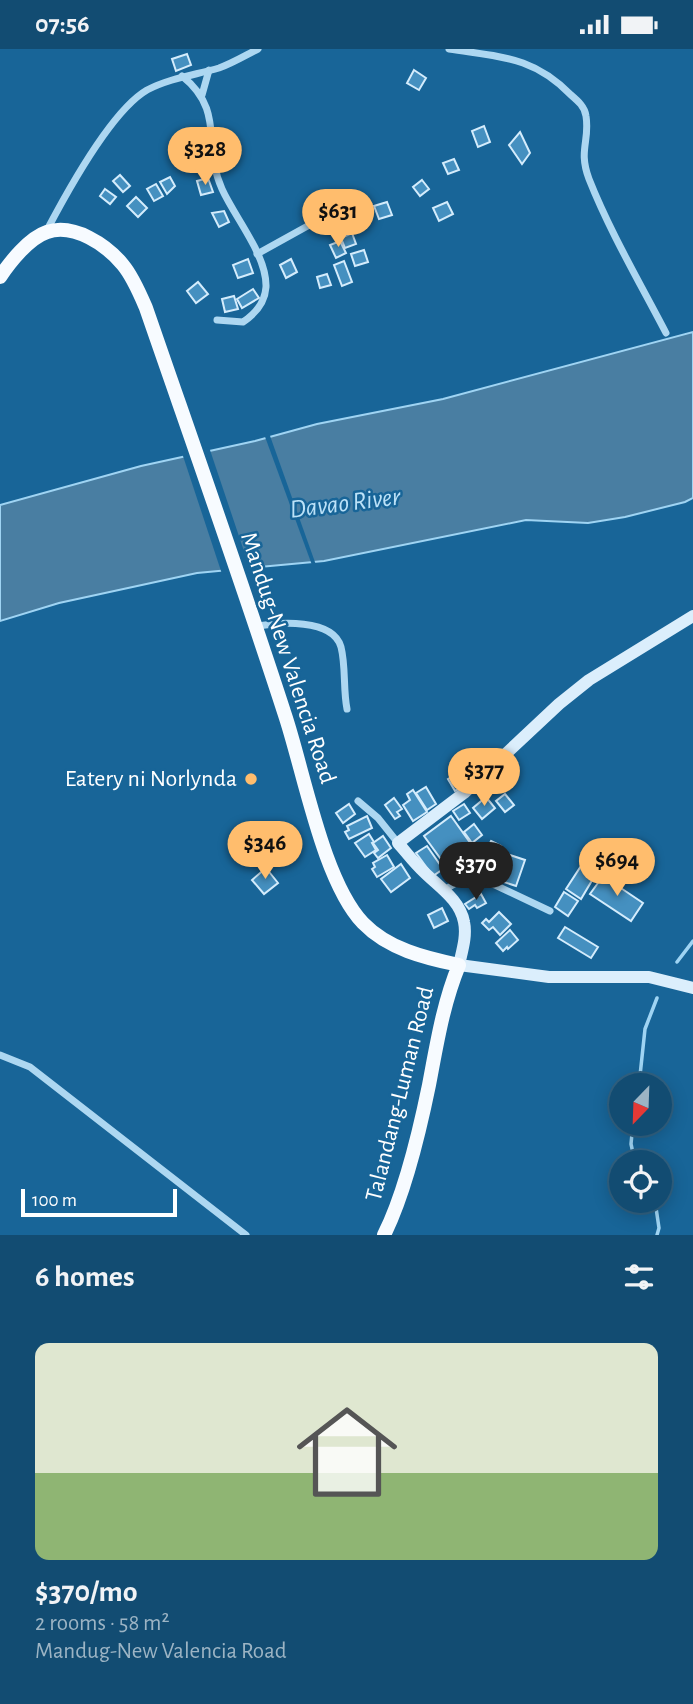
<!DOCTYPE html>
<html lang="en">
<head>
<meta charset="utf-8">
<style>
  :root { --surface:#124c72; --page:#1b5377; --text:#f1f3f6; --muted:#9cb4c4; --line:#316384; --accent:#ffbd6d }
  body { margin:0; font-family:"Alegreya Sans",sans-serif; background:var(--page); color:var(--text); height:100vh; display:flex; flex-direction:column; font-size:26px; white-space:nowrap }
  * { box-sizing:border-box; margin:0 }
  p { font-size:23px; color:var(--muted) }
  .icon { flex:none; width:38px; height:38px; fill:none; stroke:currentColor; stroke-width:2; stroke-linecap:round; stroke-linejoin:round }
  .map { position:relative; height:1186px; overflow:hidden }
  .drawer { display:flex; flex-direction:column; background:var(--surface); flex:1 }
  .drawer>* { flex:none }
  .needle { width:46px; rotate:203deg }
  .controls { position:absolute; left:609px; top:1024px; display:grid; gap:14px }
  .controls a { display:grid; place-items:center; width:63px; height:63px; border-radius:50%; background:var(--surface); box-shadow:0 4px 18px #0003,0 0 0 2px var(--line); font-size:35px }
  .scale { position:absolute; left:21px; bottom:18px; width:156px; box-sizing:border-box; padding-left:7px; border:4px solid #fff; border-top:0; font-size:19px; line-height:24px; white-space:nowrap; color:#fff; -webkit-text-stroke:5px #186598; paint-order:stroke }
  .price { position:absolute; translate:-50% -60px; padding:0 16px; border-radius:24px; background:var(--accent); color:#111; font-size:23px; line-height:46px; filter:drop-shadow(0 2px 4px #0008) }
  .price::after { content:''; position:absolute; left:50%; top:42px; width:21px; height:16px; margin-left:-10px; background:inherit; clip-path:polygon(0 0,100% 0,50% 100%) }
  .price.selected { background:#222; color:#fff }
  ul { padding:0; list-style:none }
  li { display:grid; align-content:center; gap:14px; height:371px; padding:0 35px }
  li+li { border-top:2px solid var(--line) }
  li span { display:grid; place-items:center; height:217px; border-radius:14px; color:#555 }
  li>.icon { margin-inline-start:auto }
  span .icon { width:126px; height:126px; fill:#fffc; stroke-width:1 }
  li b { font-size:30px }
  h2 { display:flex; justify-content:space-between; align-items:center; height:84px; padding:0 35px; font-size:30px }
  .status { display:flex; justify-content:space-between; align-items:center; height:49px; padding:0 35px; background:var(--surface); direction:ltr }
  .status svg { height:19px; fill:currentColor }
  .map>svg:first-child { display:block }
  .water { fill:#497ea2; stroke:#9fd4f3; stroke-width:2 }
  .pier { fill:#186598 }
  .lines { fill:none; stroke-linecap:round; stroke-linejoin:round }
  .stream { stroke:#9fd4f3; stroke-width:3.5 }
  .building { fill:#4590c0; stroke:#d4ecfc; stroke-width:2 }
  .street { stroke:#add7f1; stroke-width:7 }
  .secondary { stroke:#dbeefc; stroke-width:12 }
  .primary { stroke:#f7fbff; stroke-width:14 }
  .poi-dot { fill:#ffbd6d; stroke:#186598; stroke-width:2.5 }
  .labels { text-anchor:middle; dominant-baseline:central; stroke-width:5; stroke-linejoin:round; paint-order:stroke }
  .street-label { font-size:24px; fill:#fff; stroke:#186598 }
  .poi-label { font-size:24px; fill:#fff; stroke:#186598; text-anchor:end }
  .water-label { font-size:26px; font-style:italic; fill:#bce2f8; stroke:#186598 }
</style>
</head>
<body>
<div class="status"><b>07:56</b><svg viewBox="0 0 49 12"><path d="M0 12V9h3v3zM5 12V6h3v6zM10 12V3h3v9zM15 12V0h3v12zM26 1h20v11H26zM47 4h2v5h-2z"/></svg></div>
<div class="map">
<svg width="693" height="1186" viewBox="0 0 693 1186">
  <rect width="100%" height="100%" fill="#186598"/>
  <polygon class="water" points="693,283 693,449 685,453 625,468 588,474 526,471 324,512 197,524 59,554 0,572 0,456 141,417 255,392 317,375 443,350"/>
  <g class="pier">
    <polygon points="269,384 316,516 312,516 264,385"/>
    <polygon points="209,398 251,523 222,525 182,404"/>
  </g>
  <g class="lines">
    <g class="stream">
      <polyline points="677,913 693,892"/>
      <polyline points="639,1036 645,980 657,949"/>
      <polyline points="633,1074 631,1095 635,1113"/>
      <polyline points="655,1152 659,1179 657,1186"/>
    </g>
  </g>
  <g class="building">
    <polygon points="187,5 191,16 176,22 172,10"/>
    <polygon points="414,21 426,29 419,41 407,34"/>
    <polygon points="484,77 490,93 478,98 472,82"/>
    <polygon points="520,83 530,104 522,115 509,96"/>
    <polygon points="189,103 195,115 185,120 179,107"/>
    <polygon points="454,110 459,121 448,125 443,114"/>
    <polygon points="120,126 130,137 123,143 113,132"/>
    <polygon points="170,128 175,137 167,145 160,133"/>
    <polygon points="208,129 213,143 201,146 197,132"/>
    <polygon points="422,131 429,140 420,147 413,138"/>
    <polygon points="156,135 163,147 154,152 147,140"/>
    <polygon points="105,140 116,148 110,155 100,147"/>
    <polygon points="136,148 147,159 138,168 127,157"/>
    <polygon points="387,153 392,166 379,170 374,157"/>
    <polygon points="447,153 453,165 439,172 433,159"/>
    <polygon points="224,162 229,173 219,178 212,164"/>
    <polygon points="352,184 356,195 345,199 341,189"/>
    <polygon points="340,192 346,204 336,209 330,196"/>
    <polygon points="364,201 368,213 355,217 351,205"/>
    <polygon points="248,210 253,224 238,229 233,216"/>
    <polygon points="291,210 297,223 286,229 280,216"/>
    <polygon points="344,212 352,233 342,237 334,216"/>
    <polygon points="327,225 331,236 320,239 317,228"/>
    <polygon points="198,233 208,245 196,254 187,242"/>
    <polygon points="253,240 259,249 242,259 237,250"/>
    <polygon points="234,247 238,260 225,263 222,250"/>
    <polygon points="461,722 468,735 455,742 448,730"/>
    <polygon points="426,738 436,755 427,761 416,744"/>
    <polygon points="413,741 427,763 413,772 403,756 410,751 407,745"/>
    <polygon points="505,745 514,756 505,763 496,752"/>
    <polygon points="486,748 495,759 482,770 473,759"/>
    <polygon points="394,749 402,760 397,763 400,767 395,770 385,756"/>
    <polygon points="349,755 355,765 343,774 336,764"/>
    <polygon points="464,755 470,764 459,771 453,762"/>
    <polygon points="367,767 372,779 349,790 345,783 349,781 347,777"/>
    <polygon points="451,767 481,809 454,828 424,787"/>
    <polygon points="474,775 482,786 472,794 464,783"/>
    <polygon points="369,785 374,793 372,794 376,801 365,808 355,794"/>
    <polygon points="383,787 391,799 378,809 374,804 378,801 373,794"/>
    <polygon points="491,792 501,797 497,807 486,802"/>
    <polygon points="427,797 443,820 433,827 416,804"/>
    <polygon points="504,804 525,811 516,837 495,830"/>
    <polygon points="387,806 394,818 377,828 372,820 375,818 373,814"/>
    <polygon points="583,814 597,823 581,850 566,840"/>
    <polygon points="401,815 410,829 391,843 381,830"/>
    <polygon points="266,819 278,834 264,845 252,831"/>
    <polygon points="603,827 643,854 631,872 590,845"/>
    <polygon points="564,843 578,852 568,867 555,858"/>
    <polygon points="481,845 486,854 477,859 475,856 469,860 465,855"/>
    <polygon points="442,859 448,872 434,879 428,866"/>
    <polygon points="499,863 511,875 500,886 493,878 489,881 482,874 486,870 489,873"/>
    <polygon points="565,878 598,898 591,909 558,889"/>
    <polygon points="510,881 518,891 508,900 507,898 503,902 496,894"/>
  </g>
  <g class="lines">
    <g class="street">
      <path d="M449,0C500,8 533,7 571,46C578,52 585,58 586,67C590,92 578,101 589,130C610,183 640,234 666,284"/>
      <path d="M182,27C226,62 202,97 222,140C235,169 267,206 266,238C265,253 255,265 243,273L217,271"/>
      <polyline points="202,46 209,21"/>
      <path d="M47,181C67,143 111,62 147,41C170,29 195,26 219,19C233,14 246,6 258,0"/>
      <polyline points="257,205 313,174"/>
      <path d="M255,578C278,573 333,569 341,598C346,618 343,640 347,660"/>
      <polyline points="358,752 378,769 398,794"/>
      <polyline points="444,841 463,830 476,827 550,862"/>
      <polyline points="0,1006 30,1018 246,1186"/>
    </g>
    <path class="secondary" d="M693,567L589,631L559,655L464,744L398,794C407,804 414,814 424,823C439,838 460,851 464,873C467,887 462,902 459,916L549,928H649L693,939"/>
    <path class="primary" d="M0,228C10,213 29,189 47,183C74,174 107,196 123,216C133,228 140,245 146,259C193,395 241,530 285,666C304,723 323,832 363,874C388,900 425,909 459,916C443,955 437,994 429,1036C420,1080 404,1146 384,1186"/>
  </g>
  <circle class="poi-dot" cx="251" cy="730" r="7"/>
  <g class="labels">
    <g class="street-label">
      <text transform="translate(288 609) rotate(72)">Mandug-New Valencia Road</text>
      <text transform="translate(400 1045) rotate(-76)">Talandang-Luman Road</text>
    </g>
    <g class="poi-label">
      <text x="237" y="730">Eatery ni Norlynda</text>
    </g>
    <g class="water-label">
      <text transform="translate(345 454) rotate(-7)">Davao River</text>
    </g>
  </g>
</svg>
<div class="controls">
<a><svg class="needle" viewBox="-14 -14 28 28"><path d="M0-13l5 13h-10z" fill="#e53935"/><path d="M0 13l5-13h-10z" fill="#9cb4c4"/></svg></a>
<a><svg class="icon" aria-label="locate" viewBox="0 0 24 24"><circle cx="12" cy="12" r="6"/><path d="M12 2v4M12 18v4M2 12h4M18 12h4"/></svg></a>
</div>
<div class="scale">100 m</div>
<b class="price" style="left:205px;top:138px">$328</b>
<b class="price" style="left:338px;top:200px">$631</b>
<b class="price" style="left:484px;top:759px">$377</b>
<b class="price" style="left:265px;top:832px">$346</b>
<b class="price" style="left:617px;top:849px">$694</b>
<b class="price selected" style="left:476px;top:853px">$370</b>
</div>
<section class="drawer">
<h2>6 homes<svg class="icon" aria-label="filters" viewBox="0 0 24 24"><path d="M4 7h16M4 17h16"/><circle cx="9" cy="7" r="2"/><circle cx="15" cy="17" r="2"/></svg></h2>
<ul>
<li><span style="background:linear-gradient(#dfe7d0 60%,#8fb573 0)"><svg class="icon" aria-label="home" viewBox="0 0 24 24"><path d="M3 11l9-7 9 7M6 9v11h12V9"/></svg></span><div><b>$370/mo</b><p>2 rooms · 58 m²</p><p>Mandug-New Valencia Road</p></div></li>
</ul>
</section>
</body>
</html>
